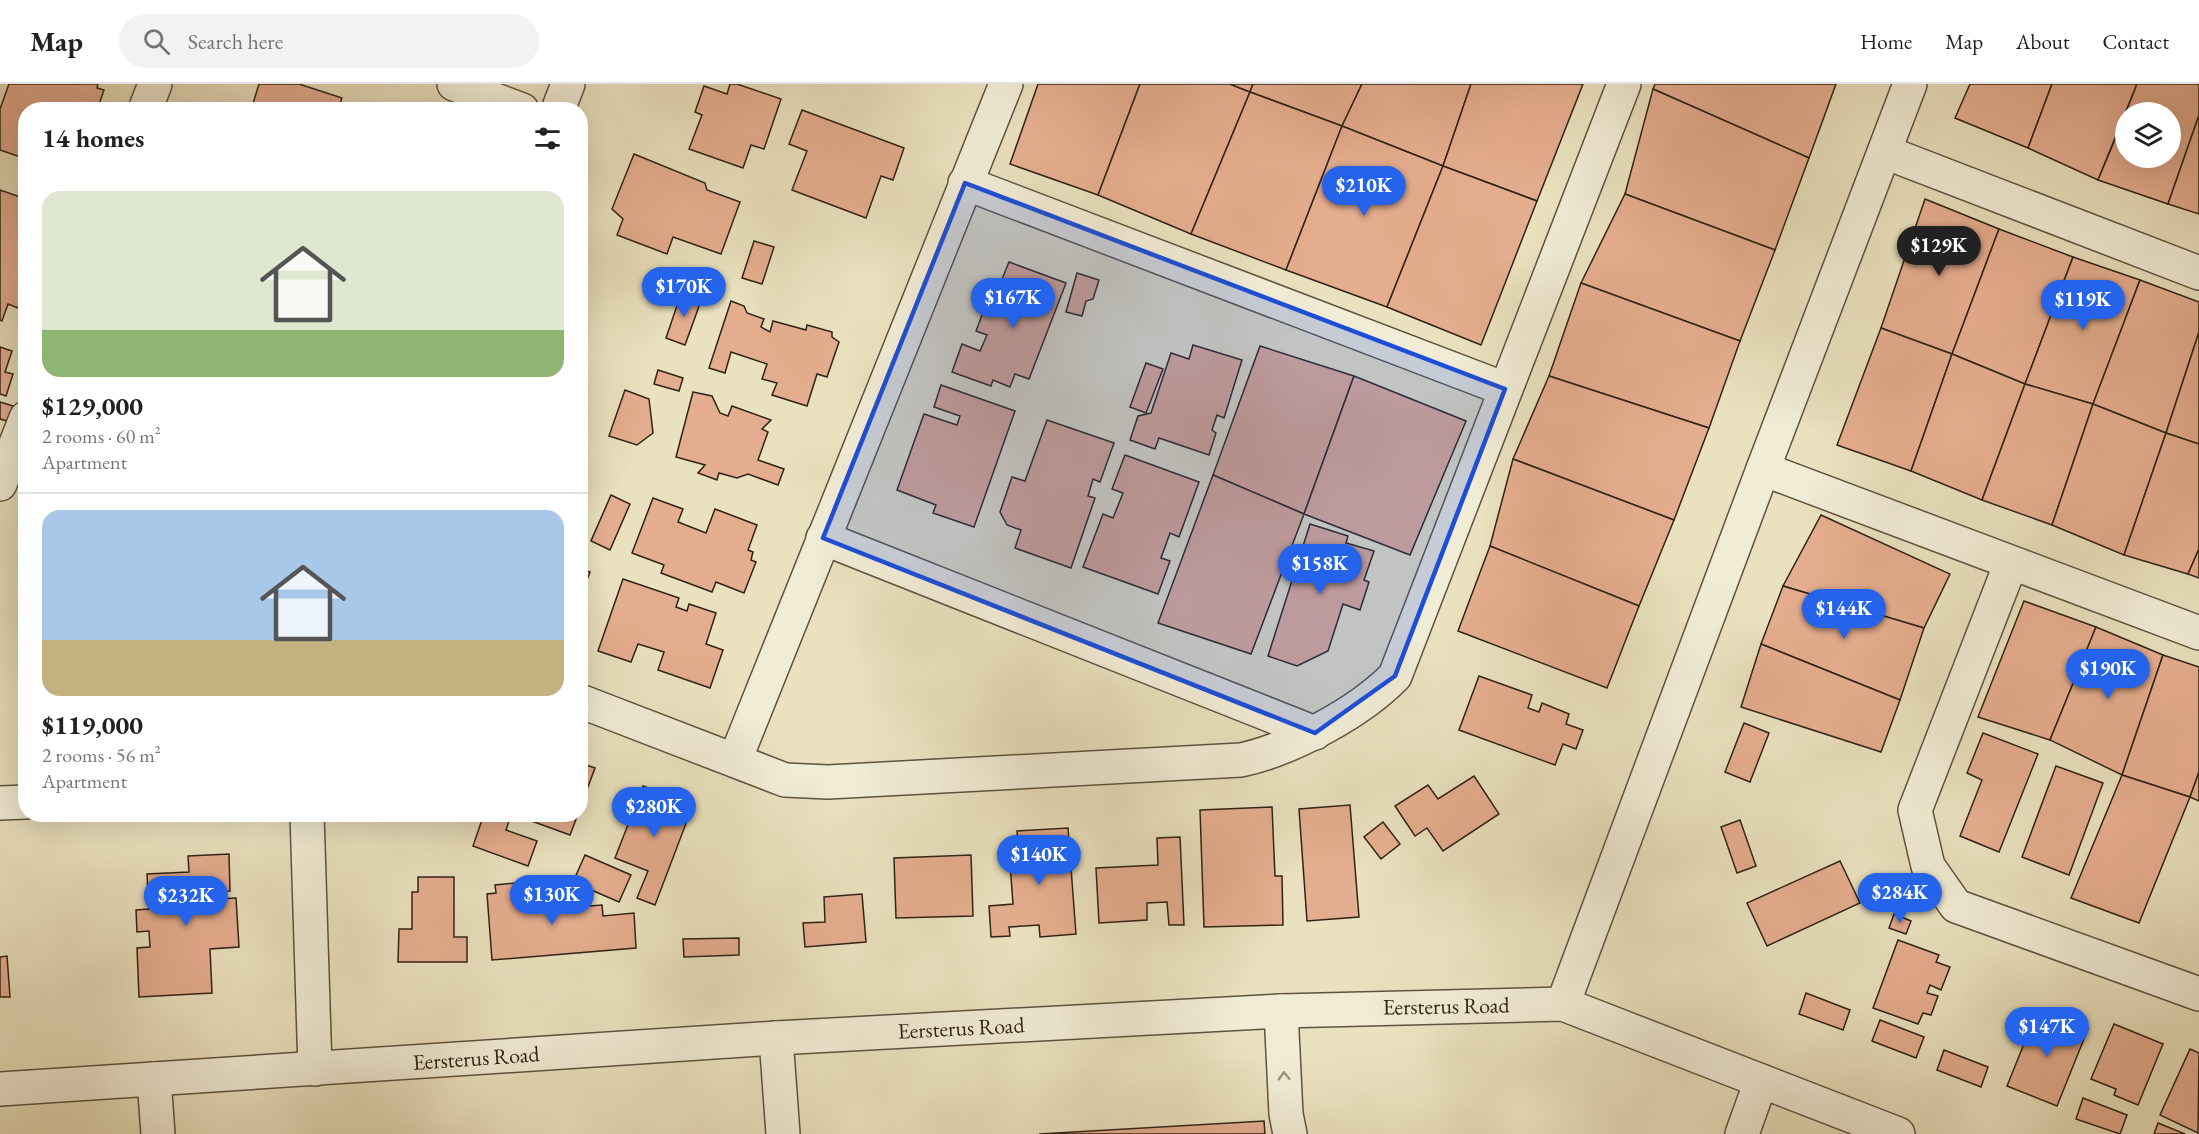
<!DOCTYPE html>
<html lang="en">
<head>
<meta charset="utf-8">
<style>
  :root { --surface:#fff; --page:#f2f2f2; --text:#202124; --muted:#757577; --line:#e0e0e0; --accent:#2563eb }
  body { margin:0; font-family:"EB Garamond",serif; background:var(--page); color:var(--text); height:100vh; display:flex; flex-direction:column; font-size:22px; white-space:nowrap }
  * { box-sizing:border-box; margin:0 }
  p { font-size:20px; color:var(--muted) }
  .icon { flex:none; width:33px; height:33px; fill:none; stroke:currentColor; stroke-width:2; stroke-linecap:round; stroke-linejoin:round }
  .map { position:relative; flex:1; overflow:hidden }
  .sheet { position:absolute; left:18px; top:18px; width:570px; height:720px; display:flex; flex-direction:column; background:var(--surface); border-radius:24px; box-shadow:0 6px 24px #0002 }
  .sheet>* { flex:none }
  .buttons { position:absolute; left:2115px; top:18px; display:grid; gap:12px }
  .buttons a { display:grid; place-items:center; width:66px; height:66px; border-radius:50%; background:var(--surface); box-shadow:0 6px 24px #0002; font-size:30px }
  .price { position:absolute; translate:-50% -51px; padding:0 14px; border-radius:21px; background:var(--accent); color:#fff; font-size:20px; line-height:39px; filter:drop-shadow(0 2px 3px #0008) }
  .price::after { content:''; position:absolute; left:50%; top:36px; width:18px; height:14px; margin-left:-9px; background:inherit; clip-path:polygon(0 0,100% 0,50% 100%) }
  .price.selected { background:#222; color:#fff }
  ul { padding:0; list-style:none }
  li { display:grid; align-content:center; gap:12px; height:318px; padding:0 24px }
  li+li { border-top:2px solid var(--line) }
  li span { display:grid; place-items:center; height:186px; border-radius:18px; color:#555 }
  li>.icon { margin-inline-start:auto }
  span .icon { width:108px; height:108px; fill:#fffc; stroke-width:1 }
  li b { font-size:26px }
  h2 { display:flex; justify-content:space-between; align-items:center; height:72px; padding:0 24px; font-size:26px }
  header { display:flex; align-items:center; gap:36px; box-sizing:border-box; height:84px; padding:0 30px; background:var(--surface); border-bottom:2px solid var(--line) }
  header strong { font-size:28px }
  nav { display:flex; gap:33px; margin-inline-start:auto; font-size:21px }
  .search { width:420px; height:54px; background:var(--page); display:flex; align-items:center; gap:15px; box-sizing:border-box; padding:0 21px; border-radius:33px; color:var(--muted); font-size:22px }
  .map>svg:first-child { display:block }
  .building { fill:#e5ad8f; stroke:#2f2316; stroke-width:1.5 }
  .lines { fill:none; stroke-linecap:round; stroke-linejoin:round }
  .minor-casing { stroke:#5e5240; stroke-width:36 }
  .minor { stroke:#f1ecd5; stroke-width:33 }
  .oneway { stroke:#9a927f }
  .marked { fill:#1d4ed8; fill-opacity:0.2; stroke:#1d4ed8; stroke-width:4.5; stroke-linejoin:round }
  .labels { text-anchor:middle; dominant-baseline:central; stroke-width:6; stroke-linejoin:round; paint-order:stroke }
  .street-label { font-size:22px; fill:#2f2316; stroke:#f1ecd5 }
</style>
</head>
<body>
<header>
<strong>Map</strong>
<div class="search"><svg class="icon" aria-label="search" viewBox="0 0 24 24"><circle cx="10" cy="10" r="6"/><path d="M15 15l6 6"/></svg>Search here</div>
<nav><a>Home</a><a>Map</a><a>About</a><a>Contact</a></nav>
</header>
<div class="map">
<svg width="2199" height="1050" viewBox="0 0 2199 1050">
  <rect width="100%" height="100%" fill="#eae1be"/>
  <filter id="stains"><feTurbulence type="fractalNoise" baseFrequency=".00333" numOctaves="4"/><feColorMatrix values="0 0 0 0 .2 0 0 0 0 .09 0 0 0 0 .02 0 0 0 .5 -.17"/></filter>
  <radialGradient id="worn" r=".72"><stop offset=".6" stop-color="#630" stop-opacity="0"/><stop offset="1" stop-color="#630" stop-opacity=".3"/></radialGradient>
  <g class="building">
    <polygon points="9,0 98,0 97,4 104,6 97,26 26,26 26,75 0,66 0,25"/>
    <polygon points="259,0 299,0 342,14 338,26 251,26"/>
    <polygon points="730,0 737,0 781,15 764,65 751,61 743,84 689,65 702,31 695,28 704,2 727,10"/>
    <polygon points="1038,0 1140,0 1098,111 1010,80"/>
    <polygon points="1140,0 1230,0 1250,8 1191,150 1098,111"/>
    <polygon points="1230,0 1253,0 1250,8"/>
    <polygon points="1253,0 1362,0 1342,42 1250,8"/>
    <polygon points="1362,0 1471,0 1443,82 1342,42"/>
    <polygon points="1471,0 1583,0 1537,117 1443,82"/>
    <polygon points="1655,0 1836,0 1809,74 1653,5"/>
    <polygon points="1970,0 2052,0 2028,64 1955,34"/>
    <polygon points="2052,0 2137,0 2098,96 2028,64"/>
    <polygon points="2137,0 2199,0 2199,31 2168,120 2098,96 2126,29 2126,74 2170,74 2170,28 2126,28"/>
    <polygon points="1653,5 1809,74 1775,166 1625,110"/>
    <polygon points="1250,8 1342,42 1286,186 1191,150"/>
    <polygon points="802,26 904,64 893,96 881,92 866,134 792,106 807,67 789,60"/>
    <polygon points="2199,31 2199,130 2168,120"/>
    <polygon points="1342,42 1443,82 1387,223 1286,186"/>
    <polygon points="634,70 705,99 707,106 740,118 721,170 673,153 667,170 617,151 623,135 612,125"/>
    <polygon points="1443,82 1537,117 1481,261 1387,223"/>
    <polygon points="0,106 26,115 26,203 18,224 8,220 2,237 0,236"/>
    <polygon points="1625,110 1775,166 1740,257 1581,199"/>
    <polygon points="1925,115 1999,145 1952,270 1881,244"/>
    <polygon points="1999,145 2073,173 2025,300 1952,270"/>
    <polygon points="754,157 774,163 762,200 742,194"/>
    <polygon points="2073,173 2140,196 2093,320 2025,300"/>
    <polygon points="1009,178 1066,199 1029,295 1015,290 1010,303 993,296 991,302 952,288 962,260 980,267 987,251 976,247 984,226 998,232 1009,204 1000,200"/>
    <polygon points="1077,189 1099,196 1093,215 1086,217 1082,232 1066,228"/>
    <polygon points="2140,196 2199,218 2199,248 2166,349 2093,320"/>
    <polygon points="1581,199 1740,257 1709,344 1549,292"/>
    <polygon points="682,207 702,214 685,261 666,254"/>
    <polygon points="731,217 744,222 747,229 764,235 761,243 770,248 773,237 806,246 807,241 832,248 832,253 839,258 827,293 817,290 807,322 772,311 777,299 762,295 767,280 731,268 725,289 709,284"/>
    <polygon points="1881,244 1952,270 1911,387 1837,361"/>
    <polygon points="2199,248 2199,360 2166,349"/>
    <polygon points="1193,261 1242,276 1224,334 1217,331 1212,346 1216,349 1209,371 1159,354 1155,365 1130,356 1138,332 1151,329 1171,269 1189,275"/>
    <polygon points="1260,262 1354,292 1304,430 1213,391"/>
    <polygon points="0,263 12,267 5,288 13,290 6,312 0,310"/>
    <polygon points="1952,270 2025,300 1982,416 1911,387"/>
    <polygon points="1146,279 1163,285 1146,329 1130,323"/>
    <polygon points="658,286 683,294 679,307 654,300"/>
    <polygon points="1354,292 1466,337 1410,471 1304,430"/>
    <polygon points="1549,292 1709,344 1674,436 1513,375"/>
    <polygon points="2025,300 2093,320 2052,441 1982,416"/>
    <polygon points="941,301 1015,327 974,443 933,429 936,421 897,406 924,330 957,341 960,332 934,323"/>
    <polygon points="625,306 649,315 653,349 637,361 609,352"/>
    <polygon points="693,308 712,312 720,329 728,332 732,322 771,336 762,345 768,348 758,376 784,385 778,401 748,390 737,394 719,389 717,396 698,389 705,381 676,373"/>
    <polygon points="0,318 13,322 7,337 0,335"/>
    <polygon points="2093,320 2166,349 2124,471 2052,441"/>
    <polygon points="1047,336 1114,359 1100,398 1093,395 1088,412 1095,414 1071,484 1015,464 1021,446 1007,441 1000,428 1012,393 1025,397"/>
    <polygon points="2166,349 2199,360 2199,465 2188,490 2124,471"/>
    <polygon points="1125,371 1199,398 1179,453 1170,449 1161,474 1170,477 1158,510 1083,483 1103,430 1113,434 1123,409 1112,405"/>
    <polygon points="1513,375 1674,436 1639,522 1490,462"/>
    <polygon points="1213,391 1304,430 1251,570 1158,539"/>
    <polygon points="611,411 630,420 610,466 591,457"/>
    <polygon points="653,414 683,425 678,438 706,449 715,425 757,441 748,466 753,468 751,476 756,478 744,509 716,498 712,508 661,489 664,481 632,469"/>
    <polygon points="1821,431 1950,490 1924,544 1783,502"/>
    <polygon points="1310,440 1348,452 1346,459 1374,467 1364,496 1369,498 1360,526 1343,520 1328,567 1297,582 1268,572"/>
    <polygon points="1490,462 1639,522 1607,604 1458,547"/>
    <polygon points="2199,465 2199,494 2188,490"/>
    <polygon points="580,485 590,488 580,514"/>
    <polygon points="623,495 679,514 676,523 687,527 689,520 716,529 706,560 723,566 710,604 658,586 664,568 638,560 631,578 598,567"/>
    <polygon points="1783,502 1924,544 1900,616 1761,560"/>
    <polygon points="2024,517 2096,543 2050,656 1978,633"/>
    <polygon points="2096,543 2163,571 2122,691 2050,656"/>
    <polygon points="1761,560 1900,616 1881,668 1741,623"/>
    <polygon points="2163,571 2199,583 2199,688 2190,713 2122,691"/>
    <polygon points="1479,592 1532,611 1528,624 1539,628 1542,619 1569,630 1566,640 1583,646 1576,665 1563,660 1555,681 1459,646"/>
    <polygon points="1744,639 1769,649 1750,698 1725,688"/>
    <polygon points="1983,649 2038,670 1999,768 1960,752 1982,696 1967,689"/>
    <polygon points="580,679 595,684 580,724"/>
    <polygon points="2056,682 2103,699 2069,791 2022,773"/>
    <polygon points="2199,688 2199,717 2190,713"/>
    <polygon points="2122,691 2190,713 2139,839 2071,814"/>
    <polygon points="1474,692 1499,730 1443,767 1427,744 1415,752 1395,722 1428,701 1438,715"/>
    <polygon points="643,702 693,721 655,821 637,814 648,787 615,774"/>
    <polygon points="1350,721 1359,833 1307,837 1299,725"/>
    <polygon points="1272,723 1275,792 1282,792 1283,841 1204,843 1200,726"/>
    <polygon points="484,730 500,730 510,734 506,746 537,757 528,782 473,762"/>
    <polygon points="519,730 578,730 570,751 518,732"/>
    <polygon points="1740,736 1756,782 1737,789 1721,743"/>
    <polygon points="1383,738 1400,760 1381,775 1364,753"/>
    <polygon points="1068,744 1076,850 1040,853 1039,841 1009,843 1010,852 991,853 989,822 1013,820 1009,766 1018,766 1017,747"/>
    <polygon points="1180,753 1184,841 1169,841 1167,818 1147,819 1147,836 1099,839 1096,784 1158,781 1157,754"/>
    <polygon points="229,770 230,807 219,808 219,815 236,814 239,863 210,865 212,909 139,913 137,864 150,863 149,847 137,848 136,826 149,825 147,790 189,788 188,772"/>
    <polygon points="585,771 631,791 619,818 573,798"/>
    <polygon points="971,771 973,832 896,834 894,774"/>
    <polygon points="1840,777 1860,819 1767,862 1747,819"/>
    <polygon points="418,793 454,793 454,853 467,853 467,878 398,878 399,845 412,845 412,808 418,808"/>
    <polygon points="524,798 525,806 543,805 544,819 575,816 576,823 602,821 603,832 634,829 636,864 492,876 487,810 496,809 495,801"/>
    <polygon points="862,810 866,858 805,863 803,839 825,838 824,813"/>
    <polygon points="1894,830 1911,837 1906,850 1889,844"/>
    <polygon points="739,854 739,871 684,873 683,855"/>
    <polygon points="1898,856 1939,871 1936,878 1950,883 1941,906 1930,901 1927,909 1938,912 1931,931 1923,929 1918,940 1873,924"/>
    <polygon points="7,872 10,913 0,913 0,873"/>
    <polygon points="1806,909 1850,926 1843,946 1799,930"/>
    <polygon points="2038,925 2088,945 2057,1022 2007,1002"/>
    <polygon points="1880,936 1924,953 1916,974 1872,957"/>
    <polygon points="2114,940 2163,960 2138,1021 2114,1011 2116,1005 2091,995"/>
    <polygon points="2190,965 2199,969 2198,1049 2160,1031"/>
    <polygon points="1944,966 1988,983 1981,1003 1937,986"/>
    <polygon points="2083,1014 2127,1031 2120,1050 2076,1035"/>
    <polygon points="1264,1037 1265,1050 1039,1050"/>
    <polygon points="2158,1039 2185,1050 2154,1050"/>
  </g>
  <g class="lines">
    <g class="minor-casing">
      <g id="minor">
        <polyline points="454,0 522,26"/>
        <polyline points="145,26 155,0"/>
        <polyline points="558,26 568,0"/>
        <polyline points="1885,68 2199,189"/>
        <polyline points="965,99 1505,305"/>
        <polyline points="1763,385 2199,549"/>
        <polyline points="0,400 26,334"/>
        <polyline points="823,454 1315,649"/>
        <polyline points="2011,479 1915,726 1928,782 1956,822 2199,910"/>
        <path d="M580,617L785,696L828,698L1241,676C1291,665 1359,629 1395,592L1624,0"/>
        <polyline points="735,676 1006,0"/>
        <polyline points="0,719 26,718"/>
        <polyline points="307,730 315,985"/>
        <polyline points="1563,920 1763,385 1910,0"/>
        <polyline points="1281,927 1286,1030 1290,1050"/>
        <polyline points="776,954 783,1050"/>
        <polyline points="154,995 158,1050"/>
        <polyline points="0,1005 776,954 1281,927 1563,920 1898,1050"/>
        <polyline points="1742,1050 1761,997"/>
      </g>
    </g>
    <use href="#minor" class="minor"/>
  </g>
  <defs><path id="oneway-chevron" d="M-2-3.5L2.5 0L-2 3.5" fill="none" stroke-width="1.6" stroke-linecap="round" stroke-linejoin="round" transform="scale(1.5)"/></defs>
  <use class="oneway" href="#oneway-chevron" transform="translate(1284 992) rotate(-92)"/>
  <path class="marked" d="M965,99L1505,305L1395,592L1315,649L823,454Z"/>
  <g class="labels">
    <g class="street-label">
      <text transform="translate(1446 922) rotate(-1)">Eersterus Road</text>
      <text transform="translate(961 944) rotate(-3)">Eersterus Road</text>
      <text transform="translate(476 974) rotate(-4)">Eersterus Road</text>
    </g>
  </g>
  <rect width="100%" height="100%" filter="url(#stains)"/>
  <rect width="100%" height="100%" fill="url(#worn)"/>
</svg>
<div class="buttons">
<a><svg class="icon" aria-label="layers" viewBox="0 0 24 24"><path d="M12 4l9 5-9 5-9-5zM3 14l9 5 9-5"/></svg></a>
</div>
<b class="price" style="left:1364px;top:133px">$210K</b>
<b class="price selected" style="left:1939px;top:193px">$129K</b>
<b class="price" style="left:684px;top:234px">$170K</b>
<b class="price" style="left:1013px;top:245px">$167K</b>
<b class="price" style="left:2083px;top:247px">$119K</b>
<b class="price" style="left:1320px;top:511px">$158K</b>
<b class="price" style="left:1844px;top:556px">$144K</b>
<b class="price" style="left:2108px;top:616px">$190K</b>
<b class="price" style="left:654px;top:754px">$280K</b>
<b class="price" style="left:1039px;top:802px">$140K</b>
<b class="price" style="left:1900px;top:840px">$284K</b>
<b class="price" style="left:552px;top:842px">$130K</b>
<b class="price" style="left:186px;top:843px">$232K</b>
<b class="price" style="left:2047px;top:974px">$147K</b>
<section class="sheet">
<h2>14 homes<svg class="icon" aria-label="filters" viewBox="0 0 24 24"><path d="M4 7h16M4 17h16"/><circle cx="9" cy="7" r="2"/><circle cx="15" cy="17" r="2"/></svg></h2>
<ul>
<li><span style="background:linear-gradient(#dfe7d0 75%,#8fb573 0)"><svg class="icon" aria-label="home" viewBox="0 0 24 24"><path d="M3 11l9-7 9 7M6 9v11h12V9"/></svg></span><div><b>$129,000</b><p>2 rooms · 60 m²</p><p>Apartment</p></div></li>
<li><span style="background:linear-gradient(#a9c7e8 70%,#c2b280 0)"><svg class="icon" aria-label="home" viewBox="0 0 24 24"><path d="M3 11l9-7 9 7M6 9v11h12V9"/></svg></span><div><b>$119,000</b><p>2 rooms · 56 m²</p><p>Apartment</p></div></li>
</ul>
</section>
</div>
</body>
</html>
